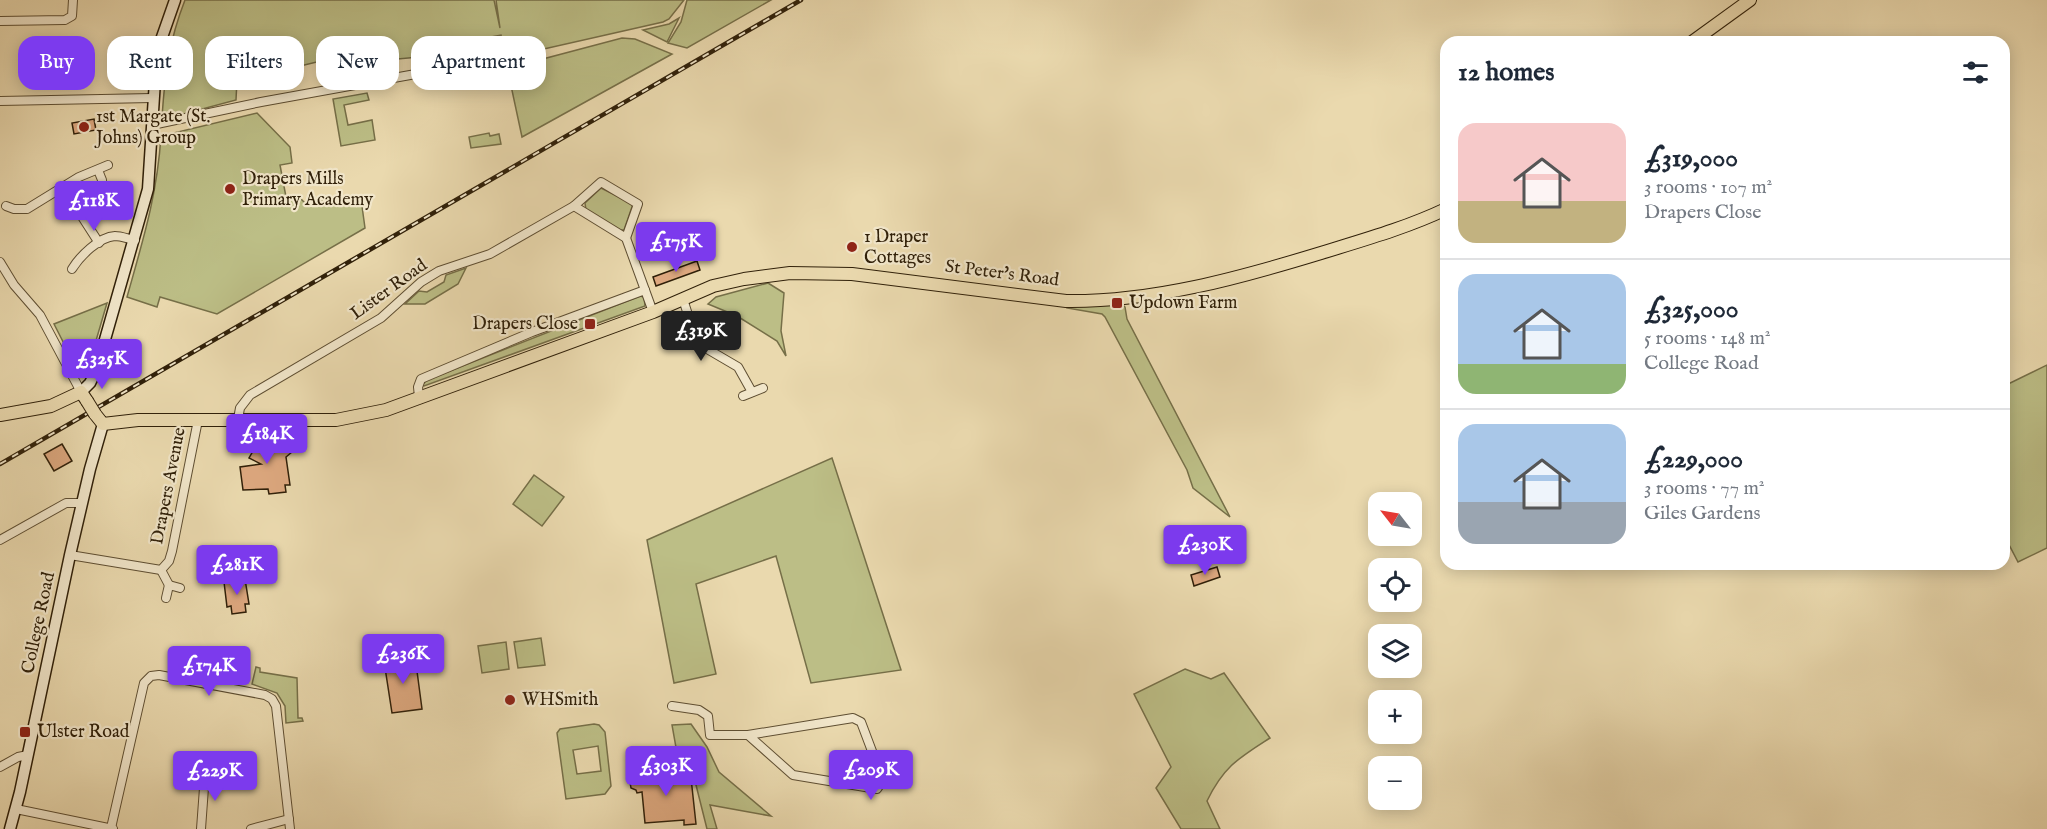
<!DOCTYPE html>
<html lang="en">
<head>
<meta charset="utf-8">
<style>
  :root { --surface:#fff; --page:#f2f2f3; --text:#1f2937; --muted:#747a83; --line:#e0e1e3; --accent:#7c3aed }
  body { margin:0; font-family:"IM FELL English",serif; background:var(--page); color:var(--text); height:100vh; display:flex; flex-direction:column; font-size:22px; white-space:nowrap }
  * { box-sizing:border-box; margin:0 }
  p { font-size:20px; color:var(--muted) }
  .icon { flex:none; width:33px; height:33px; fill:none; stroke:currentColor; stroke-width:2; stroke-linecap:round; stroke-linejoin:round }
  .map { position:relative; flex:1; overflow:hidden }
  .details { position:absolute; left:1440px; top:36px; width:570px; height:534px; display:flex; flex-direction:column; background:var(--surface); border-radius:18px; box-shadow:0 3px 15px #0003 }
  .details>* { flex:none }
  .guide { position:absolute; left:18px; top:36px; width:570px; height:54px; display:flex; gap:12px }
  .needle { width:39px; rotate:301deg }
  .fabs { position:absolute; left:1368px; top:492px; display:grid; gap:12px }
  .fabs a { display:grid; place-items:center; width:54px; height:54px; border-radius:12px; background:var(--surface); box-shadow:0 3px 15px #0003; font-size:30px }
  .price { position:absolute; translate:-50% -51px; padding:0 14px; border-radius:6px; background:var(--accent); color:#fff; font-size:20px; line-height:39px; filter:drop-shadow(0 2px 3px #0008) }
  .price::after { content:''; position:absolute; left:50%; top:36px; width:18px; height:14px; margin-left:-9px; background:inherit; clip-path:polygon(0 0,100% 0,50% 100%) }
  .price.on { background:#222; color:#fff }
  ul { padding:0; list-style:none }
  li { display:flex; align-items:center; gap:18px; height:150px; padding:0 18px }
  li+li { border-top:2px solid var(--line) }
  li span { display:grid; place-items:center; flex:none; width:168px; height:120px; border-radius:18px; color:#555 }
  li>.icon { margin-inline-start:auto }
  span .icon { width:72px; height:72px; fill:#fffc; stroke-width:1 }
  li b { font-size:26px }
  h2 { display:flex; justify-content:space-between; align-items:center; height:72px; padding:0 18px; font-size:26px }
  .chip { padding:0 21px; border-radius:18px; background:var(--surface); box-shadow:0 3px 15px #0003; font-size:21px; line-height:54px }
  .chip.on { background:var(--accent); color:#fff }
  .map>svg:first-child { display:block }
  .green { fill:#bcbe86; stroke:#766f48; stroke-width:1.5; fill-rule:evenodd }
  .building { fill:#dda87f; stroke:#302009; stroke-width:1.5 }
  .lines { fill:none; stroke-linecap:round; stroke-linejoin:round }
  .street-casing { stroke:#5e4e32; stroke-width:10 }
  .secondary-casing { stroke:#302009; stroke-width:13 }
  .primary-casing { stroke:#302009; stroke-width:14 }
  .street { stroke:#f1e6ca; stroke-width:8 }
  .secondary { stroke:#f1e6ca; stroke-width:10 }
  .primary { stroke:#ead9ae; stroke-width:12 }
  .rail-casing { stroke:#302009; stroke-width:4.5 }
  .rail { stroke:#f1e6ca; stroke-width:2; stroke-dasharray:7; stroke-linecap:butt }
  .primary-bridge-casing { stroke:#302009; stroke-width:14; stroke-linecap:butt }
  .primary-bridge { stroke:#ead9ae; stroke-width:12 }
  .poi-dot { fill:#8f2418; stroke:#f1e6ca; stroke-width:2 }
  .labels { text-anchor:middle; dominant-baseline:central; stroke-width:4.5; stroke-linejoin:round; paint-order:stroke }
  .poi-label { font-size:18px; fill:#302009; stroke:#f1e6ca; text-anchor:start }
  .street-label { font-size:18px; fill:#302009; stroke:#f1e6ca }
</style>
</head>
<body>
<div class="map">
<svg width="2047" height="829" viewBox="0 0 2047 829">
  <rect width="100%" height="100%" fill="#ead9ae"/>
  <filter id="stains"><feTurbulence type="fractalNoise" baseFrequency=".00333" numOctaves="4"/><feColorMatrix values="0 0 0 0 .2 0 0 0 0 .09 0 0 0 0 .02 0 0 0 .5 -.17"/></filter>
  <radialGradient id="worn" r=".72"><stop offset=".6" stop-color="#630" stop-opacity="0"/><stop offset="1" stop-color="#630" stop-opacity=".3"/></radialGradient>
  <g class="green">
    <path d="M185,0H494L500,28L496,0H684L669,19L663,22L513,56L504,50L501,35L463,42L465,59L431,65L419,57L387,60L385,46L321,56V61L296,67L294,54L271,55L272,74L237,80L236,100L165,119L162,117C165,73 169,41 185,0Z"/>
    <polygon points="687,0 771,0 687,48 668,43 681,22"/>
    <polygon points="679,18 667,42 643,30 669,24"/>
    <polygon points="622,38 635,39 672,54 522,137 507,67 521,68 524,64"/>
    <polygon points="367,93 369,100 344,105 348,125 372,120 375,140 341,146 333,99"/>
    <path d="M257,113L290,147L292,163L280,165L286,197L298,196L305,203L338,197L349,201L361,199L365,228L217,314L160,297L157,307L127,297C143,240 157,196 161,136Z"/>
    <polygon points="489,133 490,136 499,134 501,144 471,148 469,137"/>
    <polygon points="601,188 633,204 624,230 620,230 586,210 585,203"/>
    <polygon points="466,268 458,284 425,304 405,304 419,291 427,292 444,282 446,275"/>
    <polygon points="768,283 784,293 781,331 786,356 777,341 737,316 708,304 716,297"/>
    <polygon points="640,296 644,297 645,306 424,386 422,385 427,380"/>
    <polygon points="1069,302 1120,302 1125,307 1127,319 1230,517 1193,488 1187,470 1105,317 1102,314 1067,308"/>
    <polygon points="107,303 88,368 78,371 54,324"/>
    <polygon points="2047,365 2047,548 2018,562 2004,535 2004,386"/>
    <polygon points="832,458 901,670 811,683 776,556 696,584 716,674 674,683 647,540"/>
    <polygon points="534,475 564,497 542,526 513,504"/>
    <polygon points="541,638 545,665 518,668 514,642"/>
    <polygon points="506,642 509,669 482,673 478,646"/>
    <polygon points="256,667 260,668 260,672 297,678 298,718 302,718 303,721 286,723 285,706 277,693 252,684"/>
    <path d="M1185,669L1211,679L1224,673L1270,738C1239,758 1224,766 1207,801L1220,829H1181L1156,788L1171,767L1134,694Z"/>
    <path d="M594,724L599,725L605,732L611,786L605,794L566,799L557,733L560,729ZM598,746L601,771L577,774L573,750Z"/>
    <polygon points="691,724 707,747 719,772 771,816 710,805 717,829 707,829 696,785 680,770 672,725"/>
  </g>
  <g class="building">
    <polygon points="94,119 96,130 74,134 72,123"/>
    <polygon points="697,261 700,270 656,286 653,277"/>
    <polygon points="252,434 259,438 287,438 292,443 292,452 286,457 290,485 285,485 286,492 269,494 268,489 243,490 240,467 261,464 249,458 253,451 245,447"/>
    <polygon points="62,444 72,461 54,471 44,454"/>
    <polygon points="1217,567 1220,577 1194,586 1191,575"/>
    <polygon points="245,579 249,604 245,604 246,612 232,614 231,606 227,607 224,582"/>
    <polygon points="415,656 422,709 392,713 384,661"/>
    <polygon points="675,770 676,780 691,778 696,824 684,825 684,820 645,823 642,792 637,793 636,790 631,788 630,782 634,779 634,774"/>
  </g>
  <g class="lines">
    <g class="street-casing">
      <g id="street">
        <polyline points="0,21 65,20 72,16 73,0"/>
        <polyline points="0,101 152,98"/>
        <polyline points="152,125 261,102 504,58 515,58"/>
        <polyline points="98,170 102,180"/>
        <polyline points="63,187 99,243"/>
        <polyline points="6,206 14,209 27,209 79,177 108,165"/>
        <polyline points="574,206 626,238 653,312"/>
        <polyline points="0,262 14,285 40,315 81,392"/>
        <path d="M72,269C80,256 99,237 115,236C121,236 129,239 135,240"/>
        <polyline points="683,299 697,343 738,367 752,392"/>
        <polyline points="743,396 763,388"/>
        <polyline points="419,397 418,387 421,379 532,332 645,290"/>
        <polyline points="238,419 240,408 250,395 381,318 421,282 439,271 490,254 574,206 601,182 638,204 626,238"/>
        <polyline points="0,540 66,503 82,503"/>
        <polyline points="70,555 161,570 169,561 172,551 198,420"/>
        <polyline points="161,570 169,585"/>
        <polyline points="166,598 169,585 180,588"/>
        <polyline points="672,706 699,710 708,716 710,735 748,735 793,775 877,789 881,783 881,775 861,722 853,718 748,735"/>
        <polyline points="0,767 18,757 28,755"/>
        <polyline points="198,773 214,775"/>
        <polyline points="16,809 113,829"/>
        <polyline points="111,828 144,683 151,676 159,675 265,695 272,699 276,706 290,829"/>
        <polyline points="201,829 205,774"/>
        <polyline points="251,829 289,819"/>
      </g>
    </g>
    <g class="secondary-casing">
      <g id="secondary">
        <polyline points="81,392 90,383 96,371 148,189 156,65 161,40 175,0"/>
        <polyline points="10,829 20,792 70,555 90,469 103,424"/>
      </g>
    </g>
    <g class="primary-casing">
      <g id="primary">
        <polyline points="1692,42 1750,0"/>
        <path d="M95,414L103,424L138,420H336L386,410L653,312L713,286L744,279L790,273L852,274L1066,301C1153,302 1239,278 1321,253C1363,240 1406,228 1446,209"/>
        <polyline points="0,415 51,406 81,392 87,401"/>
      </g>
    </g>
    <use href="#street" class="street"/>
    <use href="#secondary" class="secondary"/>
    <use href="#primary" class="primary"/>
    <g class="rail-casing">
      <polyline id="rail" points="0,464 801,0"/>
    </g>
    <use href="#rail" class="rail"/>
    <g class="primary-bridge-casing">
      <polyline id="primary-bridge" points="87,401 95,414"/>
    </g>
    <use href="#primary-bridge" class="primary-bridge"/>
  </g>
  <g class="poi-dot">
    <circle cx="84" cy="127" r="6"/>
    <circle cx="230" cy="189" r="6"/>
    <circle cx="852" cy="247" r="6"/>
    <rect x="1111" y="297" width="12" height="12" rx="3"/>
    <rect x="584" y="318" width="12" height="12" rx="3"/>
    <circle cx="510" cy="700" r="6"/>
    <rect x="19" y="726" width="12" height="12" rx="3"/>
  </g>
  <g class="labels">
    <g class="poi-label">
      <text x="96" y="117">1st Margate (St.<tspan x="96" dy="21">Johns) Group</tspan></text>
      <text x="242" y="179">Drapers Mills<tspan x="242" dy="21">Primary Academy</tspan></text>
      <text x="864" y="237">1 Draper<tspan x="864" dy="21">Cottages</tspan></text>
      <text x="1129" y="303">Updown Farm</text>
      <text x="578" y="324" text-anchor="end">Drapers Close</text>
      <text x="522" y="700">WHSmith</text>
      <text x="37" y="732">Ulster Road</text>
    </g>
    <g class="street-label">
      <text transform="translate(1002 274) rotate(7)">St Peter's Road</text>
      <text transform="translate(389 290) rotate(-36)">Lister Road</text>
      <text transform="translate(169 486) rotate(-79)">Drapers Avenue</text>
      <text transform="translate(39 623) rotate(-78)">College Road</text>
    </g>
  </g>
  <rect width="100%" height="100%" filter="url(#stains)"/>
  <rect width="100%" height="100%" fill="url(#worn)"/>
</svg>
<div class="fabs">
<a><svg class="needle" viewBox="-14 -14 28 28"><path d="M0-13l5 13h-10z" fill="#e53935"/><path d="M0 13l5-13h-10z" fill="#747a83"/></svg></a>
<a><svg class="icon" aria-label="locate" viewBox="0 0 24 24"><circle cx="12" cy="12" r="6"/><path d="M12 2v4M12 18v4M2 12h4M18 12h4"/></svg></a>
<a><svg class="icon" aria-label="layers" viewBox="0 0 24 24"><path d="M12 4l9 5-9 5-9-5zM3 14l9 5 9-5"/></svg></a>
<a>+</a>
<a>−</a>
</div>
<b class="price" style="left:94px;top:232px">£118K</b>
<b class="price" style="left:676px;top:273px">£175K</b>
<b class="price on" style="left:701px;top:362px">£319K</b>
<b class="price" style="left:102px;top:390px">£325K</b>
<b class="price" style="left:267px;top:465px">£184K</b>
<b class="price" style="left:1205px;top:576px">£230K</b>
<b class="price" style="left:237px;top:596px">£281K</b>
<b class="price" style="left:403px;top:685px">£236K</b>
<b class="price" style="left:209px;top:697px">£174K</b>
<b class="price" style="left:666px;top:797px">£303K</b>
<b class="price" style="left:871px;top:801px">£209K</b>
<b class="price" style="left:215px;top:802px">£229K</b>
<div class="guide">
<a class="chip on">Buy</a>
<a class="chip">Rent</a>
<a class="chip">Filters</a>
<a class="chip">New</a>
<a class="chip">Apartment</a>
</div>
<section class="details">
<h2>12 homes<svg class="icon" aria-label="filters" viewBox="0 0 24 24"><path d="M4 7h16M4 17h16"/><circle cx="9" cy="7" r="2"/><circle cx="15" cy="17" r="2"/></svg></h2>
<ul>
<li><span style="background:linear-gradient(#f6c9c9 65%,#c2b280 0)"><svg class="icon" aria-label="home" viewBox="0 0 24 24"><path d="M3 11l9-7 9 7M6 9v11h12V9"/></svg></span><div><b>£319,000</b><p>3 rooms · 107 m²</p><p>Drapers Close</p></div></li>
<li><span style="background:linear-gradient(#a9c7e8 75%,#8fb573 0)"><svg class="icon" aria-label="home" viewBox="0 0 24 24"><path d="M3 11l9-7 9 7M6 9v11h12V9"/></svg></span><div><b>£325,000</b><p>5 rooms · 148 m²</p><p>College Road</p></div></li>
<li><span style="background:linear-gradient(#a9c7e8 65%,#9aa5b1 0)"><svg class="icon" aria-label="home" viewBox="0 0 24 24"><path d="M3 11l9-7 9 7M6 9v11h12V9"/></svg></span><div><b>£229,000</b><p>3 rooms · 77 m²</p><p>Giles Gardens</p></div></li>
</ul>
</section>
</div>
</body>
</html>
